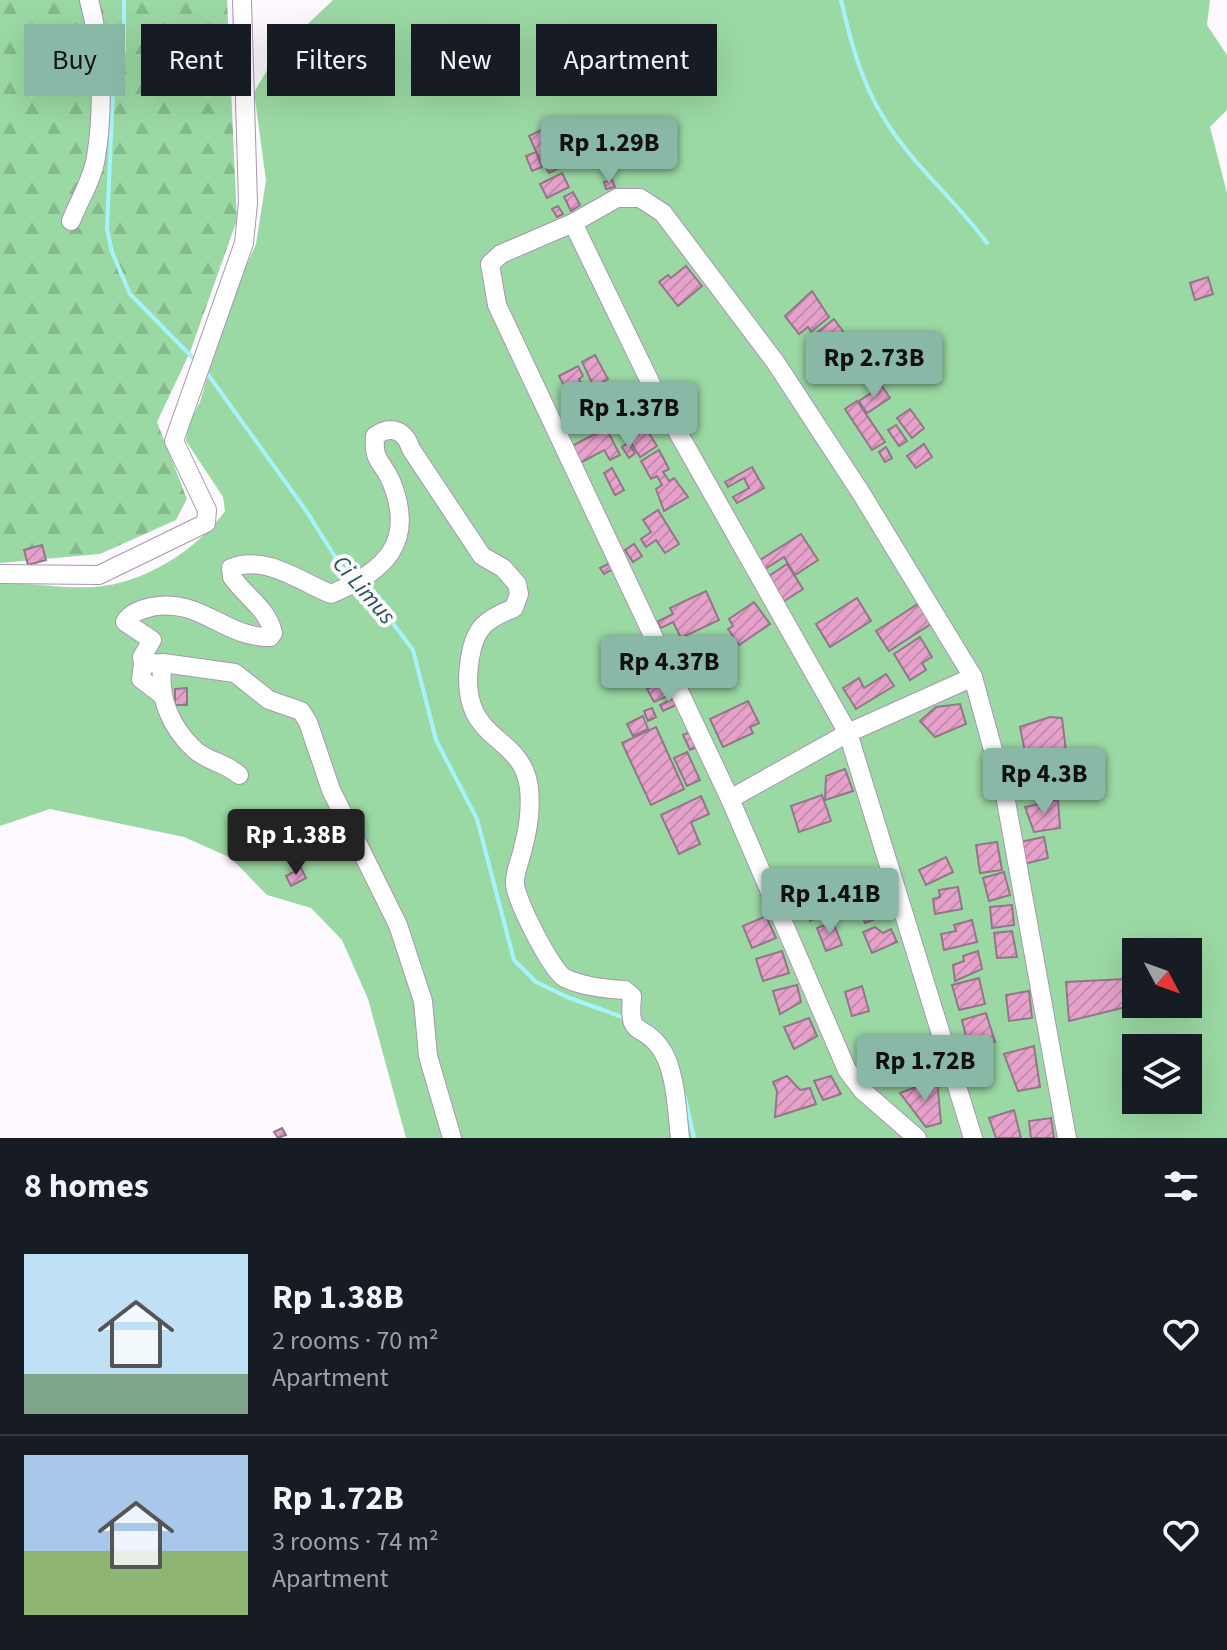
<!DOCTYPE html>
<html lang="en">
<head>
<meta charset="utf-8">
<style>
  :root { --surface:#171b24; --page:#242831; --text:#f1f3f6; --muted:#9ea1a6; --line:#363941; --accent:#89b8a6 }
  body { margin:0; font-family:"Source Sans 3",sans-serif; background:var(--page); color:var(--text); height:100vh; display:flex; flex-direction:column; font-size:30px; white-space:nowrap }
  * { box-sizing:border-box; margin:0 }
  p { font-size:26px; color:var(--muted) }
  .icon { flex:none; width:44px; height:44px; fill:none; stroke:currentColor; stroke-width:2; stroke-linecap:round; stroke-linejoin:round }
  .map { position:relative; height:1138px; overflow:hidden }
  .sheet { display:flex; flex-direction:column; background:var(--surface); flex:1 }
  .sheet>* { flex:none }
  .guide { position:absolute; left:24px; top:24px; width:800px; height:72px; display:flex; gap:16px }
  .needle { width:52px; rotate:131deg }
  .tools { position:absolute; left:1122px; top:938px; display:grid; gap:16px }
  .tools a { display:grid; place-items:center; width:80px; height:80px; border-radius:0px; background:var(--surface); box-shadow:0 8px 32px #0002; font-size:40px }
  .price { position:absolute; translate:-50% -68px; padding:0 18px; border-radius:8px; background:var(--accent); color:#111; font-size:26px; line-height:52px; filter:drop-shadow(0 2px 4px #0008) }
  .price::after { content:''; position:absolute; left:50%; top:48px; width:24px; height:18px; margin-left:-12px; background:inherit; clip-path:polygon(0 0,100% 0,50% 100%) }
  .price.current { background:#222; color:#fff }
  ul { padding:0; list-style:none }
  li { display:flex; align-items:center; gap:24px; height:200px; padding:0 24px }
  li+li { border-top:2px solid var(--line) }
  li span { display:grid; place-items:center; flex:none; width:224px; height:160px; border-radius:0px; color:#555 }
  li>.icon { margin-inline-start:auto }
  span .icon { width:96px; height:96px; fill:#fffc; stroke-width:1 }
  li b { font-size:34px }
  h2 { display:flex; justify-content:space-between; align-items:center; height:96px; padding:0 24px; font-size:34px }
  .pill { padding:0 28px; border-radius:0px; background:var(--surface); box-shadow:0 8px 32px #0002; font-size:28px; line-height:72px }
  .pill.current { background:var(--accent); color:#111 }
  .map>svg:first-child { display:block }
  .grass { fill:#9bd9a4; fill-rule:evenodd }
  .forest { fill:url(#forest-firs) }
  .lines { fill:none; stroke-linecap:round; stroke-linejoin:round }
  .stream { stroke:#a5f4fb; stroke-width:4 }
  .building { fill:url(#building-hatch); stroke:#927787; stroke-width:2 }
  .minor-casing { stroke:#a996ae; stroke-width:20 }
  .minor { stroke:#fff; stroke-width:18 }
  .labels { text-anchor:middle; dominant-baseline:central; stroke-width:8; stroke-linejoin:round; paint-order:stroke }
  .water-label { font-size:24px; font-style:italic; fill:#265559; stroke:#fdf9fe }
</style>
</head>
<body>
<div class="map">
<svg width="1227" height="1138" viewBox="0 0 1227 1138">
  <defs>
    <pattern id="forest-firs" width="22" height="20" patternUnits="userSpaceOnUse" patternTransform="scale(2)"><rect width="22" height="20" fill="#9bd9a4"/><path d="M5 1l3.5 6h-7zM16 11l3.5 6h-7z" fill="#85ba8d"/></pattern>
    <pattern id="building-hatch" width="6" height="6" patternUnits="userSpaceOnUse" patternTransform="scale(2)"><rect width="6" height="6" fill="#e6a2cb"/><path d="M-1 1l2-2M0 6l6-6M5 7l2-2" fill="none" stroke="#c58bae"/></pattern>
  </defs>
  <rect width="100%" height="100%" fill="#fdf9fe"/>
  <path class="grass" d="M333,0H1210L1207,25L1227,55V110L1210,127L1227,193V1138H406L368,999L342,940L311,908L267,895L231,858L184,837L50,809L0,826V584C31,582 63,589 94,587C143,584 197,550 225,511L223,497L186,441L188,425L200,402L208,374L215,335L256,244L266,180L254,92L278,52ZM1136,952H1188V1004H1136ZM1136,1048H1188V1100H1136Z"/>
  <polygon class="forest" points="0,0 227,0 237,220 190,352 157,422 187,499 176,520 100,554 0,563"/>
  <g class="lines">
    <g class="stream">
      <polyline points="124,0 124,52 113,90 107,229 112,252 130,294 195,360"/>
      <path d="M841,0C850,39 861,81 882,115C910,163 955,199 987,243"/>
      <polyline points="204,369 307,512 349,579"/>
      <polyline points="358,588 383,610 413,650 436,740 477,819 514,960 536,982 567,997 625,1018"/>
      <polyline points="685,1097 694,1138"/>
    </g>
  </g>
  <g class="building">
    <polygon points="543,129 554,153 540,160 529,136"/>
    <polygon points="610,136 611,143 603,145 602,137"/>
    <polygon points="612,147 615,162 604,164 601,150"/>
    <polygon points="536,152 542,167 532,171 526,156"/>
    <polygon points="555,156 561,167 549,173 543,161"/>
    <polygon points="562,173 569,187 547,198 540,184"/>
    <polygon points="612,180 615,187 606,189 604,182"/>
    <polygon points="573,192 580,205 571,211 564,197"/>
    <polygon points="558,206 563,214 557,217 552,209"/>
    <polygon points="686,266 702,286 678,306 659,282 668,275 671,278"/>
    <polygon points="1208,277 1213,294 1195,300 1190,283"/>
    <polygon points="812,291 829,317 811,332 808,327 799,334 785,316"/>
    <polygon points="834,319 852,344 823,361 807,341"/>
    <polygon points="595,355 608,379 594,387 582,362"/>
    <polygon points="578,366 583,376 579,379 588,395 573,403 559,376"/>
    <polygon points="882,386 890,398 867,413 859,401"/>
    <polygon points="857,401 885,442 872,450 845,409"/>
    <polygon points="910,409 924,428 912,438 897,418"/>
    <polygon points="641,421 657,446 640,457 624,432"/>
    <polygon points="896,425 907,441 899,446 888,430"/>
    <polygon points="606,428 620,455 610,460 604,450 580,463 572,446"/>
    <polygon points="628,443 635,453 629,458 622,447"/>
    <polygon points="924,444 932,457 916,468 907,456"/>
    <polygon points="886,447 892,458 885,462 879,452"/>
    <polygon points="659,450 669,469 663,472 669,481 674,478 688,497 664,511 656,489 662,485 657,476 651,479 641,461"/>
    <polygon points="752,467 764,488 737,503 733,497 749,488 744,478 728,487 725,482"/>
    <polygon points="612,468 624,490 615,495 604,473"/>
    <polygon points="658,510 679,544 665,553 656,540 646,547 641,539 651,532 643,520"/>
    <polygon points="801,534 818,560 795,575 784,557 765,569 760,560"/>
    <polygon points="634,544 642,556 633,562 625,550"/>
    <polygon points="42,545 46,560 28,565 24,550"/>
    <polygon points="610,563 613,569 604,574 600,568"/>
    <polygon points="787,564 803,589 781,603 766,578"/>
    <polygon points="706,591 719,620 681,638 673,622 661,628 657,622 673,614 670,608"/>
    <polygon points="857,598 871,621 830,647 816,624"/>
    <polygon points="754,602 770,624 739,645 728,629 733,626 729,619"/>
    <polygon points="921,602 934,622 889,651 876,631"/>
    <polygon points="920,637 932,657 922,663 926,670 910,680 894,654"/>
    <polygon points="886,674 894,686 856,709 843,688 859,678 864,688"/>
    <polygon points="669,678 676,692 654,702 647,689"/>
    <polygon points="187,688 187,705 175,705 175,689"/>
    <polygon points="675,698 678,704 663,711 660,705"/>
    <polygon points="748,701 759,723 750,727 753,733 723,747 710,719"/>
    <polygon points="960,704 966,724 935,737 920,721 936,707"/>
    <polygon points="652,708 656,717 648,721 644,711"/>
    <polygon points="643,716 648,729 633,736 627,724"/>
    <polygon points="1050,717 1062,718 1067,760 1028,767 1020,727"/>
    <polygon points="656,727 684,789 651,805 622,743"/>
    <polygon points="690,732 697,747 690,750 683,735"/>
    <polygon points="687,752 700,780 687,786 674,758"/>
    <polygon points="845,769 853,791 825,800 826,776"/>
    <polygon points="822,795 831,821 799,832 791,806"/>
    <polygon points="701,796 709,814 691,822 700,844 679,854 661,815"/>
    <polygon points="1058,800 1060,828 1034,832 1025,807"/>
    <polygon points="1044,837 1048,858 1024,864 1020,842"/>
    <polygon points="997,842 1002,870 980,873 976,845"/>
    <polygon points="946,857 953,872 926,885 919,870"/>
    <polygon points="301,868 306,878 291,886 286,876"/>
    <polygon points="1004,872 1010,895 989,901 983,878"/>
    <polygon points="958,887 962,909 935,914 933,899 940,897 939,890"/>
    <polygon points="819,890 829,913 810,921 801,898"/>
    <polygon points="868,894 871,902 882,897 889,914 865,923 856,898"/>
    <polygon points="1012,905 1014,925 992,928 990,907"/>
    <polygon points="766,916 776,938 752,948 743,926"/>
    <polygon points="972,920 977,942 944,950 941,934 956,931 954,925"/>
    <polygon points="833,922 842,945 826,951 817,928"/>
    <polygon points="875,927 883,933 891,929 897,942 872,953 863,932"/>
    <polygon points="1012,931 1017,957 997,958 994,933"/>
    <polygon points="782,951 789,973 763,981 756,959"/>
    <polygon points="978,951 982,969 955,981 953,965 964,961 963,956"/>
    <polygon points="979,978 985,1004 959,1010 952,985"/>
    <polygon points="1125,979 1130,1006 1069,1021 1066,982"/>
    <polygon points="797,985 801,1002 780,1014 773,991"/>
    <polygon points="862,986 869,1011 852,1016 845,992"/>
    <polygon points="1029,991 1032,1018 1009,1021 1006,995"/>
    <polygon points="986,1013 995,1042 970,1053 962,1020"/>
    <polygon points="809,1018 817,1036 794,1049 784,1027"/>
    <polygon points="922,1046 929,1071 908,1075 903,1051"/>
    <polygon points="1034,1046 1040,1087 1018,1091 1004,1054"/>
    <polygon points="787,1076 800,1090 810,1088 816,1104 775,1117 777,1091 773,1082"/>
    <polygon points="831,1076 841,1094 823,1100 814,1081"/>
    <polygon points="937,1079 941,1123 926,1127 900,1093"/>
    <polygon points="1014,1110 1021,1138 996,1138 989,1118"/>
    <polygon points="1051,1118 1054,1138 1031,1138 1029,1121"/>
    <polygon points="282,1128 286,1135 278,1138 274,1132"/>
  </g>
  <g class="lines">
    <g class="minor-casing">
      <g id="minor">
        <path d="M71,221C79,201 93,178 96,157C104,108 102,47 89,0"/>
        <polyline points="573,223 654,390 848,733 973,1138"/>
        <polyline points="0,574 99,575 206,523 207,510 174,441 244,243 248,203 242,0"/>
        <path d="M163,663C157,695 170,727 195,750C207,761 226,763 239,775"/>
        <polyline points="143,664 141,679 162,695"/>
        <polyline points="730,799 497,305 490,264 501,254 573,223 617,198 640,198 663,213 776,363 861,493 973,677 1004,790 1067,1138"/>
        <path d="M452,1138L428,1056L423,1001L398,925L331,790L308,722L301,711L269,700L235,673L163,663L143,664L142,657L152,640L125,622C130,613 140,610 151,607C201,597 224,638 270,637L273,633C268,609 245,596 232,577L231,568C265,554 301,582 331,594C386,571 416,542 391,481C382,460 373,463 375,436C392,424 405,431 411,449L482,556L503,568L517,584L519,594L514,608C486,619 475,627 470,658C456,745 522,730 529,788C531,807 528,830 523,848C521,859 514,873 515,884C516,900 552,972 565,978C583,987 606,989 625,990L632,996C628,1040 640,1021 659,1046C676,1067 677,1112 680,1138"/>
        <polyline points="917,1138 863,1091 847,1070 730,799 848,733 973,677"/>
      </g>
    </g>
    <use href="#minor" class="minor"/>
  </g>
  <g class="labels">
    <g class="water-label">
      <text transform="translate(364 590) rotate(49)">Ci Limus</text>
    </g>
  </g>
</svg>
<div class="tools">
<a><svg class="needle" viewBox="-14 -14 28 28"><path d="M0-13l5 13h-10z" fill="#e53935"/><path d="M0 13l5-13h-10z" fill="#9ea1a6"/></svg></a>
<a><svg class="icon" aria-label="layers" viewBox="0 0 24 24"><path d="M12 4l9 5-9 5-9-5zM3 14l9 5 9-5"/></svg></a>
</div>
<b class="price" style="left:609px;top:185px">Rp 1.29B</b>
<b class="price" style="left:874px;top:400px">Rp 2.73B</b>
<b class="price" style="left:629px;top:450px">Rp 1.37B</b>
<b class="price" style="left:669px;top:704px">Rp 4.37B</b>
<b class="price" style="left:1044px;top:816px">Rp 4.3B</b>
<b class="price current" style="left:296px;top:877px">Rp 1.38B</b>
<b class="price" style="left:830px;top:936px">Rp 1.41B</b>
<b class="price" style="left:925px;top:1103px">Rp 1.72B</b>
<div class="guide">
<a class="pill current">Buy</a>
<a class="pill">Rent</a>
<a class="pill">Filters</a>
<a class="pill">New</a>
<a class="pill">Apartment</a>
</div>
</div>
<section class="sheet">
<h2>8 homes<svg class="icon" aria-label="filters" viewBox="0 0 24 24"><path d="M4 7h16M4 17h16"/><circle cx="9" cy="7" r="2"/><circle cx="15" cy="17" r="2"/></svg></h2>
<ul>
<li><span style="background:linear-gradient(#bfe0f5 75%,#7fa58c 0)"><svg class="icon" aria-label="home" viewBox="0 0 24 24"><path d="M3 11l9-7 9 7M6 9v11h12V9"/></svg></span><div><b>Rp 1.38B</b><p>2 rooms · 70 m²</p><p>Apartment</p></div><svg class="icon" aria-label="heart" viewBox="0 0 24 24"><path d="M12 20l-8-8c-3-5 5-10 8-4 3-6 11-1 8 4z"/></svg></li>
<li><span style="background:linear-gradient(#a9c7e8 60%,#8fb573 0)"><svg class="icon" aria-label="home" viewBox="0 0 24 24"><path d="M3 11l9-7 9 7M6 9v11h12V9"/></svg></span><div><b>Rp 1.72B</b><p>3 rooms · 74 m²</p><p>Apartment</p></div><svg class="icon" aria-label="heart" viewBox="0 0 24 24"><path d="M12 20l-8-8c-3-5 5-10 8-4 3-6 11-1 8 4z"/></svg></li>
</ul>
</section>
</body>
</html>
